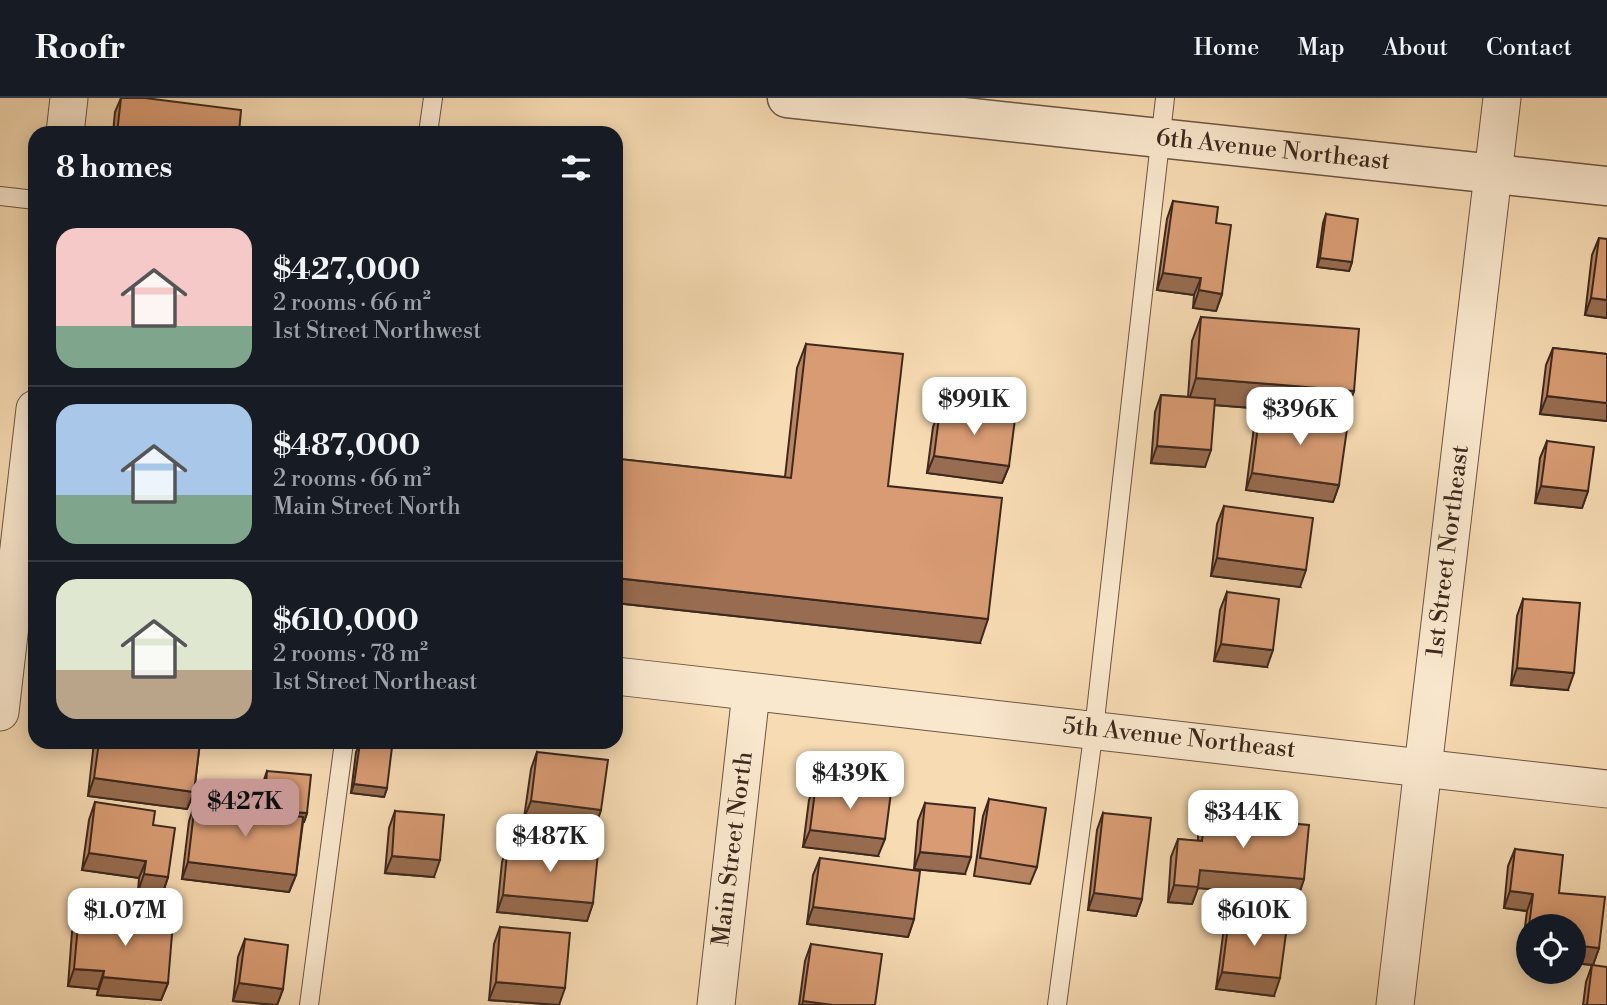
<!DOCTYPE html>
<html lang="en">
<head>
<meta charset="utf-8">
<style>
  :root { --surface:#171b24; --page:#242831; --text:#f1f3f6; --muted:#9ea1a6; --line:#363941; --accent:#c59692 }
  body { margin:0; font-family:"Libre Bodoni",serif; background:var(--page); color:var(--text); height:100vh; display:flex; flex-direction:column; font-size:26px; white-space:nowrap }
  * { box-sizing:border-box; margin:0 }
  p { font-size:23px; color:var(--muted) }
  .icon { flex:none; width:38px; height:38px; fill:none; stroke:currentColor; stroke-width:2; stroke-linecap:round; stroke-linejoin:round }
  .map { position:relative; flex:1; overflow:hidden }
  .details { position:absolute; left:28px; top:28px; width:595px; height:623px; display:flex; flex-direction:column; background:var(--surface); border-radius:21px; box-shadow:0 4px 18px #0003 }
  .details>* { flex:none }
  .controls { position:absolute; left:1516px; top:816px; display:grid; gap:14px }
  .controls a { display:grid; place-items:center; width:70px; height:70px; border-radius:50%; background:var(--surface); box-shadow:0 4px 18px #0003; font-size:35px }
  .price { position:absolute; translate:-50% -60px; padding:0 16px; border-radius:14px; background:#fff; color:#222; font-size:23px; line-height:46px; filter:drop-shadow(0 2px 4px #0008) }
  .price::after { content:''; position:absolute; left:50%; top:42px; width:21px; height:16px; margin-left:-10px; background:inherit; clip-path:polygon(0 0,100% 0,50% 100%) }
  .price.selected { background:var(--accent); color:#111 }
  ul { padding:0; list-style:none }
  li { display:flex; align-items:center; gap:21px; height:175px; padding:0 28px }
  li+li { border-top:2px solid var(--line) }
  li span { display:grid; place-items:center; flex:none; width:196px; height:140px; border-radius:21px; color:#555 }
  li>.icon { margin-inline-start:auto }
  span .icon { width:84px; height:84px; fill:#fffc; stroke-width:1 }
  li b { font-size:30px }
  h2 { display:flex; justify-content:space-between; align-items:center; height:84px; padding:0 28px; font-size:30px }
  header { display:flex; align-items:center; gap:42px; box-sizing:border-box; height:98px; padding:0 35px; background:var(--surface); border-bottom:2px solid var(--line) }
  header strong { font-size:33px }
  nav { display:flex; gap:38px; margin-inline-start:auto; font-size:24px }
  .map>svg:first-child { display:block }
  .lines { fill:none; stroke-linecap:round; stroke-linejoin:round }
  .service-casing { stroke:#6b5543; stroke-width:20 }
  .minor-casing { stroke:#6b5543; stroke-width:39 }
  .tertiary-casing { stroke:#6b5543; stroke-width:41 }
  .service { stroke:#fae8ce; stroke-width:18 }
  .minor { stroke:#fae8ce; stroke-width:37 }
  .tertiary { stroke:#fae8ce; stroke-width:38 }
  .wall { fill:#ba8563; stroke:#3c281e; stroke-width:2 }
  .shaded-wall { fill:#976c50; stroke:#3c281e; stroke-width:2 }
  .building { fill:#d89b73; stroke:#3c281e; stroke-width:2 }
  .labels { text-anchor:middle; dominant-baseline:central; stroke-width:6; stroke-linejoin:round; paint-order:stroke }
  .street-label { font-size:24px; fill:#3c281e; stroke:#fae8ce }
</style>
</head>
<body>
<header>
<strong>Roofr</strong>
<nav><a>Home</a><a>Map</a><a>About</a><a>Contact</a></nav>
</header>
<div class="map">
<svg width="1607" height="907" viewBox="0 0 1607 907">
  <rect width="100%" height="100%" fill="#f7dbb3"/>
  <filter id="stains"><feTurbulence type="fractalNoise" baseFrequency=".00286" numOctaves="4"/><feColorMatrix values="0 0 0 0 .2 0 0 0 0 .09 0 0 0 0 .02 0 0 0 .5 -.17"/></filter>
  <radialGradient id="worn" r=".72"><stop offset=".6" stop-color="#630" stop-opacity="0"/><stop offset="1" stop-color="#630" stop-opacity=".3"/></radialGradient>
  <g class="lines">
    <g class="service-casing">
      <g id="service">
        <polyline points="428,35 433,0"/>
        <polyline points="0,98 35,102"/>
        <polyline points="309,907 344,644"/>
        <polyline points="1057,907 1094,631 1165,0"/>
      </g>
    </g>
    <g class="minor-casing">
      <g id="minor">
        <polyline points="65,35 69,0"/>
        <polyline points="616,578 1607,691"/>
        <polyline points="0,614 35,311"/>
        <polyline points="716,907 751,595"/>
        <polyline points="1395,907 1502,0"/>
      </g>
    </g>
    <g class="tertiary-casing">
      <polyline id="tertiary" points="787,0 1607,88"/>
    </g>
    <use href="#service" class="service"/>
    <use href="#minor" class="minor"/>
    <use href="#tertiary" class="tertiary"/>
  </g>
  <g class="wall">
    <polygon points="121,0 145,0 239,35 113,35 115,14"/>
    <polygon points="1173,103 1216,125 1222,196 1216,213 1193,210 1194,197 1157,192 1167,121"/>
    <polygon points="1326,116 1352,164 1349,173 1317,169 1323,125"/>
    <polygon points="1599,140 1607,220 1585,217 1592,157"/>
    <polygon points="1201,219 1354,293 1345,317 1214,307 1205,369 1151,365 1155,314 1161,297 1188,299 1192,243"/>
    <polygon points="806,246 888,388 980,545 616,505 616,372 620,361 785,379 797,270"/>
    <polygon points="1553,250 1607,256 1607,323 1540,316 1546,267"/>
    <polygon points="940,311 1009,368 1002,385 927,375 933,329"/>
    <polygon points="1260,312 1339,387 1333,404 1246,392 1254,329"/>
    <polygon points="1547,343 1588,393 1582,410 1535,405 1540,360"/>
    <polygon points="1224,408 1300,489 1211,478 1217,426"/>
    <polygon points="1227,494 1267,569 1214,563 1220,512"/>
    <polygon points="1523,501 1568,592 1511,587 1517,518"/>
    <polygon points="94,644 200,644 194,694 187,711 88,698"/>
    <polygon points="360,645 387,690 384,699 351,695 356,654"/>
    <polygon points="537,654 601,712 595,729 524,720 531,671"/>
    <polygon points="267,673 307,715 304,724 303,724 296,777 289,794 182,781 189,723 195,705 261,714 264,682"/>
    <polygon points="816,685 878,758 803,749 809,702"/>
    <polygon points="989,701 1037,769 1030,786 974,778 983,718"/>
    <polygon points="95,704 153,727 168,779 162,797 138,793 139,780 82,772 89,722"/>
    <polygon points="925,705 965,776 914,771 918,723"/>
    <polygon points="395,713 434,779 385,775 389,730"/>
    <polygon points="1103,715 1142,801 1136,818 1088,812 1097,732"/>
    <polygon points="1205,718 1304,781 1298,799 1198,790 1192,806 1168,804 1171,759 1178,741 1198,743 1198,735"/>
    <polygon points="508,746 593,805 587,823 497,814 502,764"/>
    <polygon points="1515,751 1559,795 1599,850 1593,867 1607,907 1583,907 1586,884 1592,867 1573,865 1573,828 1528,828 1528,860 1521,859 1527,813 1504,810 1508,768"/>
    <polygon points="820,760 914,821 908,839 807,826 813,777"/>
    <polygon points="79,816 168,885 161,902 97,897 98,891 68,888 72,834"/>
    <polygon points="1229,820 1274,898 1216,891 1223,837"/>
    <polygon points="500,829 559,907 489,902 494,846"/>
    <polygon points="245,841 283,891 277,907 233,903 238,859"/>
    <polygon points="811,846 875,907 799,907 805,863"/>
  </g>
  <g class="shaded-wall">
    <polygon points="1320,160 1352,164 1349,173 1317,169"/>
    <polygon points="1163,175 1201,180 1194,197 1157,192"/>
    <polygon points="1199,192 1222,196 1216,213 1193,210"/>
    <polygon points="1591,200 1607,202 1607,220 1585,217"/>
    <polygon points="1196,280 1354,293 1345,317 1188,305"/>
    <polygon points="1547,298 1607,305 1607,323 1540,316"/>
    <polygon points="1157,348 1211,352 1205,369 1151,365"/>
    <polygon points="934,358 1009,368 1002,385 927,375"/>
    <polygon points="1252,375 1339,387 1333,404 1246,392"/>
    <polygon points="1541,388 1588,393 1582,410 1535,405"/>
    <polygon points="1217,460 1306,472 1300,489 1211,478"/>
    <polygon points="616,480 988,521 980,545 616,505"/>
    <polygon points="1221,546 1273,552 1267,569 1214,563"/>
    <polygon points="1517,570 1574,575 1568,592 1511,587"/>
    <polygon points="94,680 194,694 187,711 88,698"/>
    <polygon points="354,686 387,690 384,699 351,695"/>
    <polygon points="531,703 601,712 595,729 524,720"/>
    <polygon points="264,712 307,715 304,724 261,721"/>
    <polygon points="810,732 885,741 878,758 803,749"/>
    <polygon points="920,754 971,759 965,776 914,771"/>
    <polygon points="89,755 146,763 139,780 82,772"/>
    <polygon points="392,758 440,762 434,779 385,775"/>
    <polygon points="188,764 296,777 289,794 182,781"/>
    <polygon points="1200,772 1304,781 1298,799 1198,790 1192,806 1168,804 1174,787"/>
    <polygon points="144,776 168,779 162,797 138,793"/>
    <polygon points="1510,793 1533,796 1527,813 1504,810"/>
    <polygon points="1094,795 1142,801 1136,818 1088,812"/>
    <polygon points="503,797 593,805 587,823 497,814"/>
    <polygon points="813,809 914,821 908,839 807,826"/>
    <polygon points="1528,842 1528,860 1521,859"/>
    <polygon points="1573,847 1599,850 1593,867 1573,865"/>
    <polygon points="74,871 104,873 98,891 68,888"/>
    <polygon points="1222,874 1280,880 1274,898 1216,891"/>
    <polygon points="103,879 168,885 161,902 97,897"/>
    <polygon points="496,884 565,890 559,907 489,902"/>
    <polygon points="239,885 283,891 277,907 233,903"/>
    <polygon points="803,903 833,907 802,907"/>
  </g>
  <g class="building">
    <polygon points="121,0 145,0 241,12 239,35 117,35"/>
    <polygon points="1173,103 1218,109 1216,125 1231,127 1222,196 1199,192 1201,180 1163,175"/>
    <polygon points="1326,116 1358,121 1352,164 1320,160"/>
    <polygon points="1599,140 1607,141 1607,202 1591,200"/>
    <polygon points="1201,219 1359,231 1354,293 1196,280"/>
    <polygon points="806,246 903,256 888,388 1002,400 988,521 616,480 616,399 620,361 791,380"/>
    <polygon points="1553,250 1607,256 1607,305 1547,298"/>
    <polygon points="1161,297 1215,301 1211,352 1157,348"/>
    <polygon points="940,311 1015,321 1009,368 934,358"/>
    <polygon points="1260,312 1348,324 1339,387 1252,375"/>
    <polygon points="1547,343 1594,349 1588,393 1541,388"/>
    <polygon points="1224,408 1313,420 1306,472 1217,460"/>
    <polygon points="1227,494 1279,501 1273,552 1221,546"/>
    <polygon points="1523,501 1580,505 1574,575 1517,570"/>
    <polygon points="99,644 200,644 194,694 94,680"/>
    <polygon points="360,645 392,649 387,690 354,686"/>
    <polygon points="537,654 608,662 601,712 531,703"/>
    <polygon points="267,673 311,677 307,715 264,712"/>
    <polygon points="816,685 891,694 885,741 810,732"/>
    <polygon points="989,701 1046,710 1037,769 980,760"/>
    <polygon points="95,704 155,713 153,727 175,730 168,779 144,776 146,763 89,755"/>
    <polygon points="195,705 303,719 296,777 188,764"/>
    <polygon points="925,705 975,710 971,759 920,754"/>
    <polygon points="395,713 444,717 440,762 392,758"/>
    <polygon points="1103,715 1151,720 1142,801 1094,795"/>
    <polygon points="1205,718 1309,727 1304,781 1200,772 1198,789 1174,787 1178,741 1202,743"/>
    <polygon points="508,746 598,755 593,805 503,797"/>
    <polygon points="1515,751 1563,757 1559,795 1605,799 1599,850 1573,847 1573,828 1529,828 1533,796 1510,793"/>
    <polygon points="820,760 920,773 914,821 813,809"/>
    <polygon points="79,816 173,824 168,885 103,879 104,873 74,871"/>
    <polygon points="1229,820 1287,828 1280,880 1222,874"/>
    <polygon points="500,829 570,835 565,890 496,884"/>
    <polygon points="245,841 288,847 283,891 239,885"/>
    <polygon points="811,846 882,856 875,907 833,907 803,903"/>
    <polygon points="1592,867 1607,869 1607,907 1587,907"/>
  </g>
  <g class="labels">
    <g class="street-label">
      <text transform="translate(1273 52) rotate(6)">6th Avenue Northeast</text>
      <text transform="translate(1448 453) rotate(-83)">1st Street Northeast</text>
      <text transform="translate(1179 640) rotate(6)">5th Avenue Northeast</text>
      <text transform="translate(733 751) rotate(-83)">Main Street North</text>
    </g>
  </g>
  <rect width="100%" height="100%" filter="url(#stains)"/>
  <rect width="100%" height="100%" fill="url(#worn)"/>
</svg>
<div class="controls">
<a><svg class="icon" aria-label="locate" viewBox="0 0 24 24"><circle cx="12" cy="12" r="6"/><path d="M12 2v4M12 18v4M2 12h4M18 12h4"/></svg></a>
</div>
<b class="price" style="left:974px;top:339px">$991K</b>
<b class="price" style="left:1300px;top:349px">$396K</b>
<b class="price" style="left:850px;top:713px">$439K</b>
<b class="price selected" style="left:245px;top:741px">$427K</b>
<b class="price" style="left:1243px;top:752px">$344K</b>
<b class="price" style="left:550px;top:776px">$487K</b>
<b class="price" style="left:125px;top:850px">$1.07M</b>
<b class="price" style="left:1254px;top:850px">$610K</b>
<section class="details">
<h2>8 homes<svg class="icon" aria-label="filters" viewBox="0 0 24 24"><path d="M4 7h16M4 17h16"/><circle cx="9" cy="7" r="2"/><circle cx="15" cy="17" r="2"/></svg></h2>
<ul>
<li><span style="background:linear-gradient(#f6c9c9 70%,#7fa58c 0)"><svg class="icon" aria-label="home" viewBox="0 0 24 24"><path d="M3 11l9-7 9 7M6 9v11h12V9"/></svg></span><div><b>$427,000</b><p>2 rooms · 66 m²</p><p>1st Street Northwest</p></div></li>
<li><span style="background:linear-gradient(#a9c7e8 65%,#7fa58c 0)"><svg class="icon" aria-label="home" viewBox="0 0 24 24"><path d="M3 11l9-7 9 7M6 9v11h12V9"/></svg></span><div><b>$487,000</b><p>2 rooms · 66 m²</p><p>Main Street North</p></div></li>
<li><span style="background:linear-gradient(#dfe7d0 65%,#b9a48a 0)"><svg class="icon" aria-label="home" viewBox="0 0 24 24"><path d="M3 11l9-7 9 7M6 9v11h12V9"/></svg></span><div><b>$610,000</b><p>2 rooms · 78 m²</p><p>1st Street Northeast</p></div></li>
</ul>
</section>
</div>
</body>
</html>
